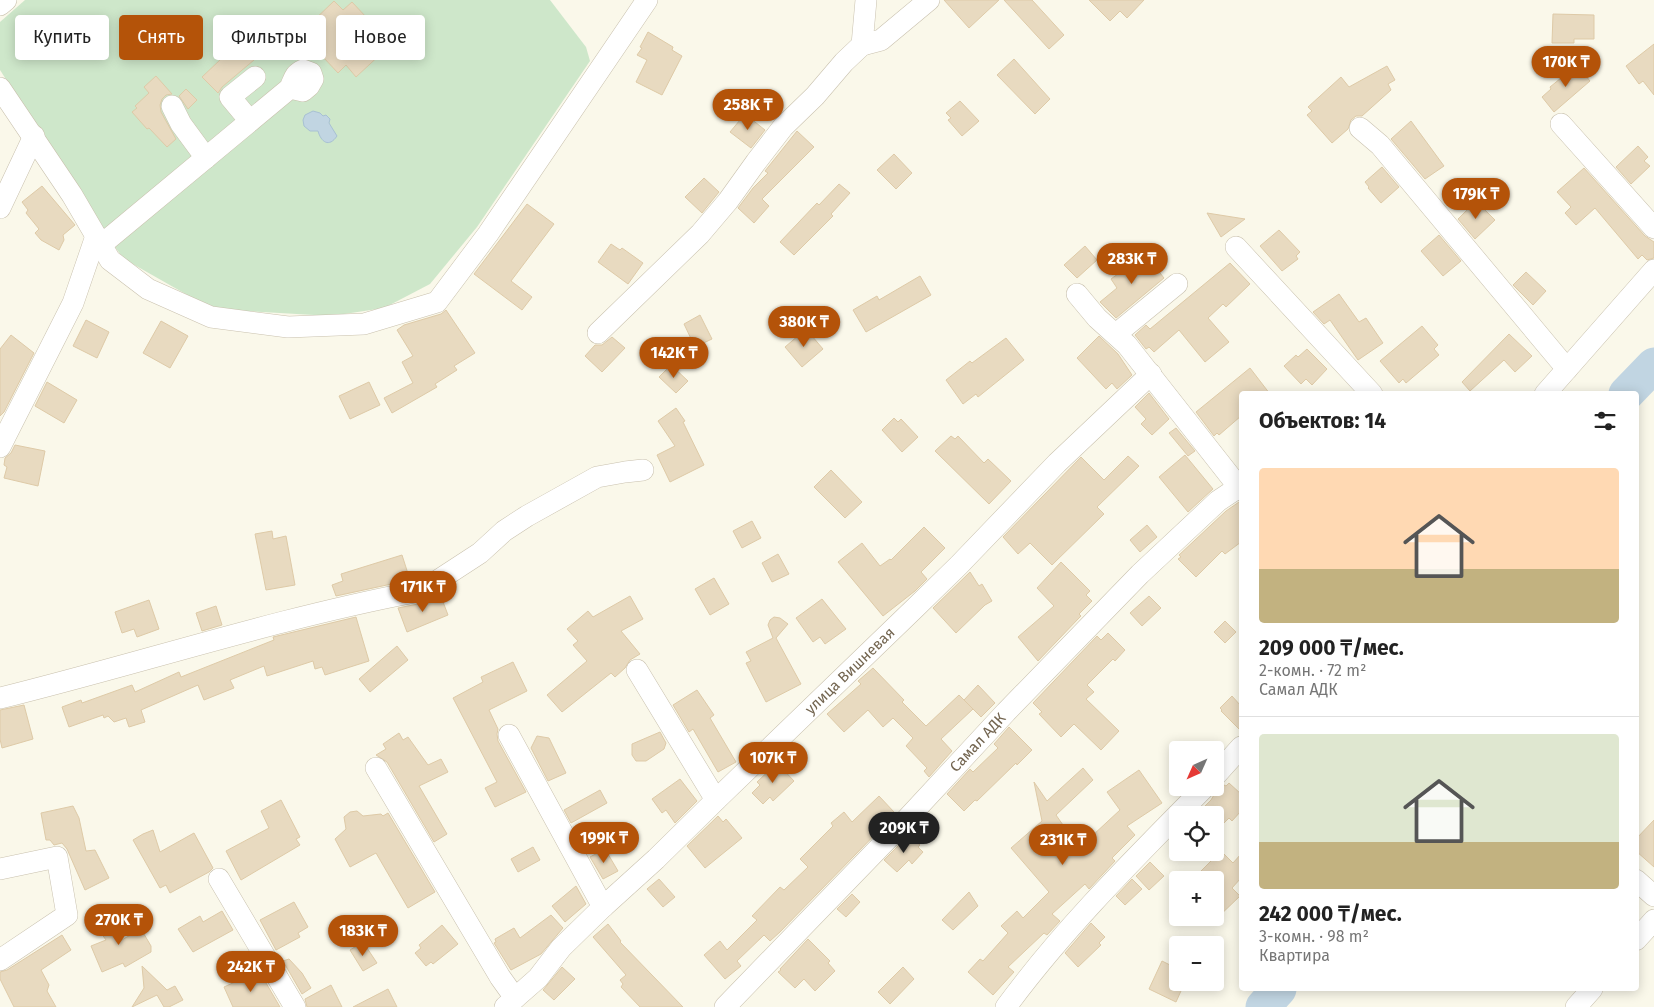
<!DOCTYPE html>
<html lang="ru">
<head>
<meta charset="utf-8">
<style>
  :root { --surface:#fff; --page:#f6f6f6; --text:#222; --muted:#767676; --line:#e0e0e0; --accent:#b45309 }
  body { margin:0; font-family:"Fira Sans",sans-serif; background:var(--page); color:var(--text); height:100vh; display:flex; flex-direction:column; font-size:19px; white-space:nowrap }
  * { box-sizing:border-box; margin:0 }
  p { font-size:16px; color:var(--muted) }
  .icon { flex:none; width:28px; height:28px; fill:none; stroke:currentColor; stroke-width:2; stroke-linecap:round; stroke-linejoin:round }
  .map { position:relative; flex:1; overflow:hidden }
  .details { position:absolute; left:1239px; top:391px; width:400px; height:600px; display:flex; flex-direction:column; background:var(--surface); border-radius:5px; box-shadow:0 2px 12px #0003 }
  .details>* { flex:none }
  .guide { position:absolute; left:15px; top:15px; width:475px; height:45px; display:flex; gap:10px }
  .needle { width:32px; rotate:225deg }
  .tools { position:absolute; left:1169px; top:741px; display:grid; gap:10px }
  .tools a { display:grid; place-items:center; width:55px; height:55px; border-radius:5px; background:var(--surface); box-shadow:0 2px 12px #0003; font-size:25px }
  .price { position:absolute; translate:-50% -42px; padding:0 11px; border-radius:18px; background:var(--accent); color:#fff; font-size:16px; line-height:32px; filter:drop-shadow(0 1px 2px #0008) }
  .price::after { content:''; position:absolute; left:50%; top:30px; width:15px; height:11px; margin-left:-8px; background:inherit; clip-path:polygon(0 0,100% 0,50% 100%) }
  .price.current { background:#222; color:#fff }
  ul { padding:0; list-style:none }
  li { display:grid; align-content:center; gap:10px; height:265px; padding:0 20px }
  li+li { border-top:1px solid var(--line) }
  li span { display:grid; place-items:center; height:155px; border-radius:5px; color:#555 }
  li>.icon { margin-inline-start:auto }
  span .icon { width:90px; height:90px; fill:#fffc; stroke-width:1 }
  li b { font-size:21px }
  h2 { display:flex; justify-content:space-between; align-items:center; height:60px; padding:0 20px; font-size:21px }
  .tag { padding:0 18px; border-radius:5px; background:var(--surface); box-shadow:0 2px 12px #0003; font-size:18px; line-height:45px }
  .tag.current { background:var(--accent); color:#fff }
  .map>svg:first-child { display:block }
  .green { fill:#cee7ca }
  .water { fill:#c1d5e2; stroke:#a8c1d3 }
  .lines { fill:none; stroke-linecap:round; stroke-linejoin:round }
  .river { stroke:#c1d5e2; stroke-width:35 }
  .building { fill:#e8dac0; stroke:#decaa7 }
  .minor-casing { stroke:#c9c1ae; stroke-width:22 }
  .minor { stroke:#fff; stroke-width:21 }
  .labels { text-anchor:middle; dominant-baseline:central; stroke-width:4; stroke-linejoin:round; paint-order:stroke }
  .street-label { font-size:15px; fill:#736550; stroke:#fdfbf1 }
</style>
</head>
<body>
<div class="map">
<svg width="1654" height="1007" viewBox="0 0 1654 1007">
  <rect width="100%" height="100%" fill="#faf8ea"/>
  <polygon class="green" points="25,0 550,0 586,47 590,61 477,227 430,284 384,308 331,316 212,309 124,259 108,238 0,70 0,22"/>
  <path class="water" d="M313,111L320,113L323,116L326,115L330,119L329,123L337,136C329,148 321,142 318,131H310L304,126L303,120L305,115Z"/>
  <g class="lines">
    <g class="river">
      <polyline points="1626,394 1654,365"/>
      <polyline points="1263,1007 1279,989"/>
    </g>
  </g>
  <g class="building">
    <polygon points="944,0 999,0 969,28"/>
    <polygon points="1004,0 1032,0 1064,35 1049,49"/>
    <polygon points="1089,0 1144,0 1127,18 1120,11 1110,21"/>
    <polygon points="334,1 343,10 352,2 382,34 375,41 384,51 356,77 346,65 338,73 309,42 317,34 309,25"/>
    <polygon points="1553,14 1594,15 1594,39 1574,39 1574,43 1552,43"/>
    <polygon points="648,32 673,47 672,50 682,56 662,95 636,82 647,60 637,55 642,48 640,47"/>
    <polygon points="238,43 254,60 222,87 218,93 202,77"/>
    <polygon points="1654,44 1654,95 1643,81 1639,84 1626,66"/>
    <polygon points="1014,59 1050,99 1035,114 997,75"/>
    <polygon points="1577,65 1590,81 1554,112 1542,97 1551,89 1550,87"/>
    <polygon points="1387,66 1395,80 1388,84 1391,90 1362,116 1356,116 1351,120 1348,129 1332,143 1307,115 1312,111 1308,107 1341,77 1349,87"/>
    <polygon points="156,76 172,94 166,95 162,99 160,105 161,112 176,139 167,147 149,128 147,129 132,112 137,108 135,106 149,93 144,87"/>
    <polygon points="186,89 197,100 188,109 179,96"/>
    <polygon points="960,101 979,121 962,136 948,120 951,118 946,113"/>
    <polygon points="745,114 765,130 751,148 730,132"/>
    <polygon points="1411,121 1444,166 1425,179 1391,139"/>
    <polygon points="797,131 814,147 762,199 769,206 754,223 738,208 753,188 768,173 765,171"/>
    <polygon points="1638,146 1648,157 1644,161 1650,166 1631,184 1616,167"/>
    <polygon points="894,154 912,173 896,189 877,170"/>
    <polygon points="1382,167 1399,187 1381,203 1368,188 1369,187 1365,182"/>
    <polygon points="1584,168 1645,236 1654,242 1654,258 1647,260 1642,255 1638,259 1595,208 1576,225 1565,213 1571,207 1557,192"/>
    <polygon points="704,178 719,192 702,213 685,197"/>
    <polygon points="839,184 850,193 831,214 833,216 794,255 780,242 817,203 819,205"/>
    <polygon points="42,186 75,225 63,235 64,240 59,250 41,240 35,233 39,229 26,213 28,210 22,202"/>
    <polygon points="1476,201 1495,220 1475,239 1458,219"/>
    <polygon points="527,204 554,224 511,281 532,297 522,310 474,274"/>
    <polygon points="1207,213 1245,219 1221,237"/>
    <polygon points="1279,230 1300,252 1296,256 1298,259 1282,271 1260,246"/>
    <polygon points="1439,235 1461,261 1443,276 1421,251"/>
    <polygon points="611,244 620,250 622,248 643,263 628,284 598,262"/>
    <polygon points="1085,246 1097,260 1077,278 1064,265"/>
    <polygon points="1145,254 1164,278 1116,318 1100,302 1117,288 1111,279"/>
    <polygon points="1230,263 1250,284 1226,307 1223,304 1208,318 1229,342 1205,362 1179,330 1154,352 1149,347 1146,349 1135,335 1146,325 1150,329"/>
    <polygon points="1526,272 1546,291 1533,305 1513,285"/>
    <polygon points="920,276 931,295 866,332 853,310 877,296 879,300"/>
    <polygon points="1339,294 1359,322 1366,318 1383,343 1358,360 1330,320 1324,324 1313,312"/>
    <polygon points="446,310 475,353 454,366 457,370 435,384 437,387 392,413 384,398 413,383 402,362 413,356 397,330 404,325 441,314"/>
    <polygon points="700,315 712,339 695,347 684,324"/>
    <polygon points="86,320 109,332 97,358 73,346"/>
    <polygon points="161,321 188,336 170,368 143,353"/>
    <polygon points="1422,326 1438,345 1434,349 1439,355 1406,383 1403,379 1399,383 1380,361"/>
    <polygon points="806,329 823,349 802,367 785,347"/>
    <polygon points="1509,334 1532,356 1515,372 1504,360 1470,391 1462,382"/>
    <polygon points="11,335 34,353 4,412 0,416 0,349"/>
    <polygon points="1099,336 1118,354 1132,375 1117,389 1112,383 1106,389 1077,358"/>
    <polygon points="612,337 625,348 602,372 585,356 595,345 602,345"/>
    <polygon points="1006,338 1024,360 978,397 976,394 963,404 946,380 970,361 972,363"/>
    <polygon points="1307,349 1327,369 1312,385 1306,379 1301,384 1284,366 1296,355 1298,357"/>
    <polygon points="671,365 688,381 676,393 659,377"/>
    <polygon points="1250,368 1270,394 1241,394 1241,416 1219,435 1217,433 1214,436 1196,412"/>
    <polygon points="47,382 77,400 64,423 35,406"/>
    <polygon points="369,382 380,405 350,419 339,396"/>
    <polygon points="1149,393 1169,419 1152,435 1141,424 1146,419 1135,407"/>
    <polygon points="676,408 685,421 683,422 704,465 670,482 657,455 675,446 658,421"/>
    <polygon points="894,418 898,422 901,419 918,437 902,452 882,430"/>
    <polygon points="1176,428 1195,451 1188,456 1169,433"/>
    <polygon points="951,436 955,439 958,436 984,463 988,459 1011,481 989,504 935,451"/>
    <polygon points="15,445 45,451 38,486 4,478 7,467 4,465 5,458 11,453"/>
    <polygon points="1185,455 1213,489 1188,512 1159,477"/>
    <polygon points="1128,456 1139,466 1097,507 1104,514 1052,565 1030,543 1018,554 1003,537 1081,457 1104,480"/>
    <polygon points="831,470 862,502 845,518 814,487"/>
    <polygon points="1239,502 1241,502 1241,542 1225,554 1222,551 1196,577 1178,559 1181,557 1179,555 1226,511"/>
    <polygon points="752,521 761,538 742,548 733,531"/>
    <polygon points="1147,525 1157,537 1140,552 1130,540"/>
    <polygon points="924,527 945,548 921,572 927,579 915,591 883,616 838,562 862,543 880,566 890,559 891,560"/>
    <polygon points="272,531 273,539 286,536 295,585 266,590 255,534"/>
    <polygon points="778,554 789,574 772,582 762,563"/>
    <polygon points="402,555 410,580 336,596 332,585 343,581 341,574"/>
    <polygon points="1061,562 1090,591 1086,595 1092,601 1079,614 1081,616 1078,619 1038,661 1018,637 1054,606 1037,588"/>
    <polygon points="970,572 979,586 982,584 992,601 985,605 956,633 933,608"/>
    <polygon points="714,578 729,604 710,615 695,589"/>
    <polygon points="440,594 448,615 407,632 398,608 418,604"/>
    <polygon points="630,596 643,619 621,631 640,654 630,660 625,668 615,677 611,673 562,712 547,695 587,661 573,645 578,641 567,629 588,611 593,617"/>
    <polygon points="1149,596 1161,608 1142,626 1130,613"/>
    <polygon points="822,599 846,629 825,644 820,637 813,642 796,618"/>
    <polygon points="149,600 159,629 137,637 134,629 122,633 115,612"/>
    <polygon points="216,606 222,625 202,631 196,613"/>
    <polygon points="356,617 369,661 325,675 322,667 315,669 313,661 267,676 264,666 230,680 234,688 204,700 198,685 141,710 145,722 129,727 126,718 114,722 108,716 104,718 103,715 69,727 62,707 81,700 82,703 132,685 135,692 179,672 181,677 274,640 273,637"/>
    <polygon points="774,617 780,618 788,624 776,638 801,684 766,702 746,663 751,661 746,652 773,638 768,625 770,620"/>
    <polygon points="1225,621 1236,632 1225,643 1214,632"/>
    <polygon points="1108,633 1125,650 1115,661 1113,659 1087,685 1094,692 1086,699 1119,731 1101,750 1074,724 1061,737 1039,714 1042,712 1033,703 1097,636 1101,640"/>
    <polygon points="397,646 408,660 370,692 359,679"/>
    <polygon points="513,662 527,691 489,710 498,729 497,734 498,741 526,792 495,807 485,788 497,782 453,698 483,682 481,677"/>
    <polygon points="873,668 904,700 902,702 926,726 959,695 973,709 941,739 952,751 929,777 924,771 927,768 906,746 913,738 893,718 883,727 868,710 844,732 827,714 861,684 858,681"/>
    <polygon points="978,685 995,703 981,717 964,700"/>
    <polygon points="697,690 714,715 710,718 736,762 718,772 693,729 689,732 673,705"/>
    <polygon points="1232,696 1241,706 1241,731 1221,711 1222,710 1220,708"/>
    <polygon points="24,705 33,739 2,748 0,739 0,710"/>
    <polygon points="1009,727 1032,750 1017,765 1016,763 977,801 975,800 964,811 947,794 970,769 973,772 998,748 994,744"/>
    <polygon points="660,732 666,743 664,749 646,761 636,761 632,755 632,744"/>
    <polygon points="399,733 403,740 408,737 428,765 441,759 448,772 419,786 447,834 434,842 387,762 376,755 386,749 383,744"/>
    <polygon points="537,736 549,738 566,773 548,781 531,748"/>
    <polygon points="777,763 794,781 773,801 770,797 763,804 752,793 760,785 757,782"/>
    <polygon points="1083,768 1093,780 1056,815 1079,848 1120,810 1107,792 1139,770 1162,803 1127,826 1135,835 1112,858 1115,861 1089,889 1085,884 1052,914 1060,921 1047,935 1044,933 1008,967 1014,972 993,995 968,972 980,959 983,961 1008,933 1001,926 1017,911 1023,918 1049,892 1011,848 1042,821 1034,782 1047,801"/>
    <polygon points="680,779 697,801 675,823 666,810 662,813 652,799"/>
    <polygon points="1229,783 1241,794 1241,811 1232,821 1229,818 1222,825 1215,818 1215,815 1212,815 1204,807 1211,800 1218,788 1224,785 1226,786"/>
    <polygon points="600,790 607,803 571,823 564,810"/>
    <polygon points="879,796 894,812 890,815 892,817 780,932 770,941 764,935 737,961 741,966 725,979 704,955 720,941 727,950 757,920 752,916 780,887 784,890 808,867 800,859 833,826 831,823 844,812 852,822"/>
    <polygon points="281,800 300,837 296,839 300,845 241,880 226,851 269,828 261,811"/>
    <polygon points="73,806 79,818 86,851 95,850 109,878 85,890 67,849 62,843 54,845 50,840 46,840 41,813"/>
    <polygon points="357,811 363,816 381,814 383,816 388,813 435,892 408,908 376,853 350,867 335,839 346,829 344,817 350,812"/>
    <polygon points="718,816 723,822 726,819 742,838 705,868 687,846"/>
    <polygon points="1654,820 1654,867 1636,851 1636,839"/>
    <polygon points="153,830 160,852 194,833 213,868 209,872 170,893 166,885 160,888 133,840 143,834"/>
    <polygon points="909,835 920,845 918,847 923,852 912,864 909,860 897,872 884,860"/>
    <polygon points="533,847 540,860 518,872 511,859"/>
    <polygon points="605,849 618,871 603,879 590,857"/>
    <polygon points="1221,851 1233,863 1241,854 1241,878 1232,888 1240,896 1215,920 1215,880 1192,880"/>
    <polygon points="1150,862 1164,876 1149,890 1136,876"/>
    <polygon points="659,879 675,897 663,907 647,889"/>
    <polygon points="1132,879 1142,889 1125,905 1116,896"/>
    <polygon points="576,886 586,904 565,922 552,906"/>
    <polygon points="969,892 978,906 953,930 942,920"/>
    <polygon points="852,894 860,902 846,917 837,909"/>
    <polygon points="294,902 308,927 298,933 300,937 276,950 260,920"/>
    <polygon points="222,911 233,930 193,952 178,929 200,916 203,922"/>
    <polygon points="108,913 120,941 141,929 151,946 151,952 125,967 123,963 102,972 91,946 106,940 94,923"/>
    <polygon points="551,915 563,928 541,954 511,970 494,943 496,942 495,939 514,928 520,938"/>
    <polygon points="1091,923 1105,937 1099,943 1101,945 1078,967 1065,953"/>
    <polygon points="608,924 621,941 620,942 683,1007 640,1007 621,987 623,984 620,980 626,975 593,937"/>
    <polygon points="442,925 458,944 433,964 431,962 426,966 415,953 421,948 419,945"/>
    <polygon points="62,935 71,950 41,970 49,985 47,991 56,1007 14,1007 0,979 0,972 7,970"/>
    <polygon points="808,939 830,961 828,963 835,971 815,991 804,979 795,988 778,972 781,970 780,969"/>
    <polygon points="363,942 377,963 363,971 350,950"/>
    <polygon points="289,959 302,973 311,988 302,994 283,961"/>
    <polygon points="1162,961 1178,969 1178,982 1185,982 1176,1002 1149,989"/>
    <polygon points="142,966 167,990 175,986 183,1000 169,1007 164,1007 157,995 132,1007 144,988"/>
    <polygon points="562,967 575,979 554,1000 543,990"/>
    <polygon points="903,967 914,979 890,1004 878,992"/>
    <polygon points="259,971 280,1007 233,1007 224,987"/>
    <polygon points="331,985 342,1007 307,1007 305,999"/>
    <polygon points="388,989 397,1007 353,1007"/>
  </g>
  <g class="lines">
    <g class="minor-casing">
      <g id="minor">
        <polyline points="0,5 6,0"/>
        <polyline points="862,45 881,40 929,0"/>
        <polyline points="0,88 72,195 110,260 148,289 211,317 288,327 364,324 437,302 488,234 647,0"/>
        <polyline points="172,106 181,124 206,158"/>
        <polyline points="250,121 230,97 255,77"/>
        <polyline points="1561,124 1654,228"/>
        <polyline points="1360,128 1380,145 1567,369"/>
        <polyline points="0,208 34,136"/>
        <path d="M101,245L290,88L303,91L309,86L313,79L311,73L303,70C294,74 294,79 290,88"/>
        <polyline points="1236,247 1372,394"/>
        <polyline points="1077,294 1097,318 1127,345 1241,490"/>
        <polyline points="598,333 700,234 728,201 756,162 783,127 815,96 844,62 862,45 866,0"/>
        <polyline points="1116,334 1177,284"/>
        <polyline points="1545,394 1654,270"/>
        <polyline points="0,447 73,303 96,236"/>
        <polyline points="637,670 716,800"/>
        <path d="M0,698C138,664 274,619 415,592L434,583L480,553L504,531L527,516L597,477L625,472L643,470"/>
        <polyline points="509,735 603,907"/>
        <polyline points="376,768 500,977 515,998"/>
        <polyline points="1215,776 1241,747"/>
        <polyline points="0,869 57,857 67,915 0,960"/>
        <polyline points="219,879 295,1007"/>
        <polyline points="1636,880 1654,896"/>
        <polyline points="1636,940 1654,920"/>
        <path id="s1" d="M505,1007L538,978L561,948L603,907L656,859L716,800L916,607L959,565L1057,463L1151,374"/>
        <path id="s2" d="M725,1007L904,822L1006,712L1140,574L1218,501L1239,487"/>
        <path d="M1006,1007C1064,928 1135,858 1204,788"/>
        <polyline points="1576,1007 1592,989"/>
      </g>
    </g>
    <use href="#minor" class="minor"/>
  </g>
  <g class="labels">
    <g class="street-label">
      <text stroke="none"><textPath href="#s1" startOffset="482">улица Вишневая</textPath></text>
      <text stroke="none"><textPath href="#s2" startOffset="366">Самал АДК</textPath></text>
    </g>
  </g>
</svg>
<div class="tools">
<a><svg class="needle" viewBox="-14 -14 28 28"><path d="M0-13l5 13h-10z" fill="#e53935"/><path d="M0 13l5-13h-10z" fill="#767676"/></svg></a>
<a><svg class="icon" aria-label="locate" viewBox="0 0 24 24"><circle cx="12" cy="12" r="6"/><path d="M12 2v4M12 18v4M2 12h4M18 12h4"/></svg></a>
<a>+</a>
<a>−</a>
</div>
<b class="price" style="left:1566px;top:88px">170K ₸</b>
<b class="price" style="left:748px;top:131px">258K ₸</b>
<b class="price" style="left:1476px;top:220px">179K ₸</b>
<b class="price" style="left:1132px;top:285px">283K ₸</b>
<b class="price" style="left:804px;top:348px">380K ₸</b>
<b class="price" style="left:674px;top:379px">142K ₸</b>
<b class="price" style="left:423px;top:613px">171K ₸</b>
<b class="price" style="left:773px;top:784px">107K ₸</b>
<b class="price current" style="left:904px;top:854px">209K ₸</b>
<b class="price" style="left:604px;top:864px">199K ₸</b>
<b class="price" style="left:1063px;top:866px">231K ₸</b>
<b class="price" style="left:119px;top:946px">270K ₸</b>
<b class="price" style="left:363px;top:957px">183K ₸</b>
<b class="price" style="left:251px;top:993px">242K ₸</b>
<div class="guide">
<a class="tag">Купить</a>
<a class="tag current">Снять</a>
<a class="tag">Фильтры</a>
<a class="tag">Новое</a>
</div>
<section class="details">
<h2>Объектов: 14<svg class="icon" aria-label="filters" viewBox="0 0 24 24"><path d="M4 7h16M4 17h16"/><circle cx="9" cy="7" r="2"/><circle cx="15" cy="17" r="2"/></svg></h2>
<ul>
<li><span style="background:linear-gradient(#ffd9b3 65%,#c2b280 0)"><svg class="icon" aria-label="home" viewBox="0 0 24 24"><path d="M3 11l9-7 9 7M6 9v11h12V9"/></svg></span><div><b>209 000 ₸/мес.</b><p>2-комн. · 72 m²</p><p>Самал АДК</p></div></li>
<li><span style="background:linear-gradient(#dfe7d0 70%,#c2b280 0)"><svg class="icon" aria-label="home" viewBox="0 0 24 24"><path d="M3 11l9-7 9 7M6 9v11h12V9"/></svg></span><div><b>242 000 ₸/мес.</b><p>3-комн. · 98 m²</p><p>Квартира</p></div></li>
</ul>
</section>
</div>
</body>
</html>
